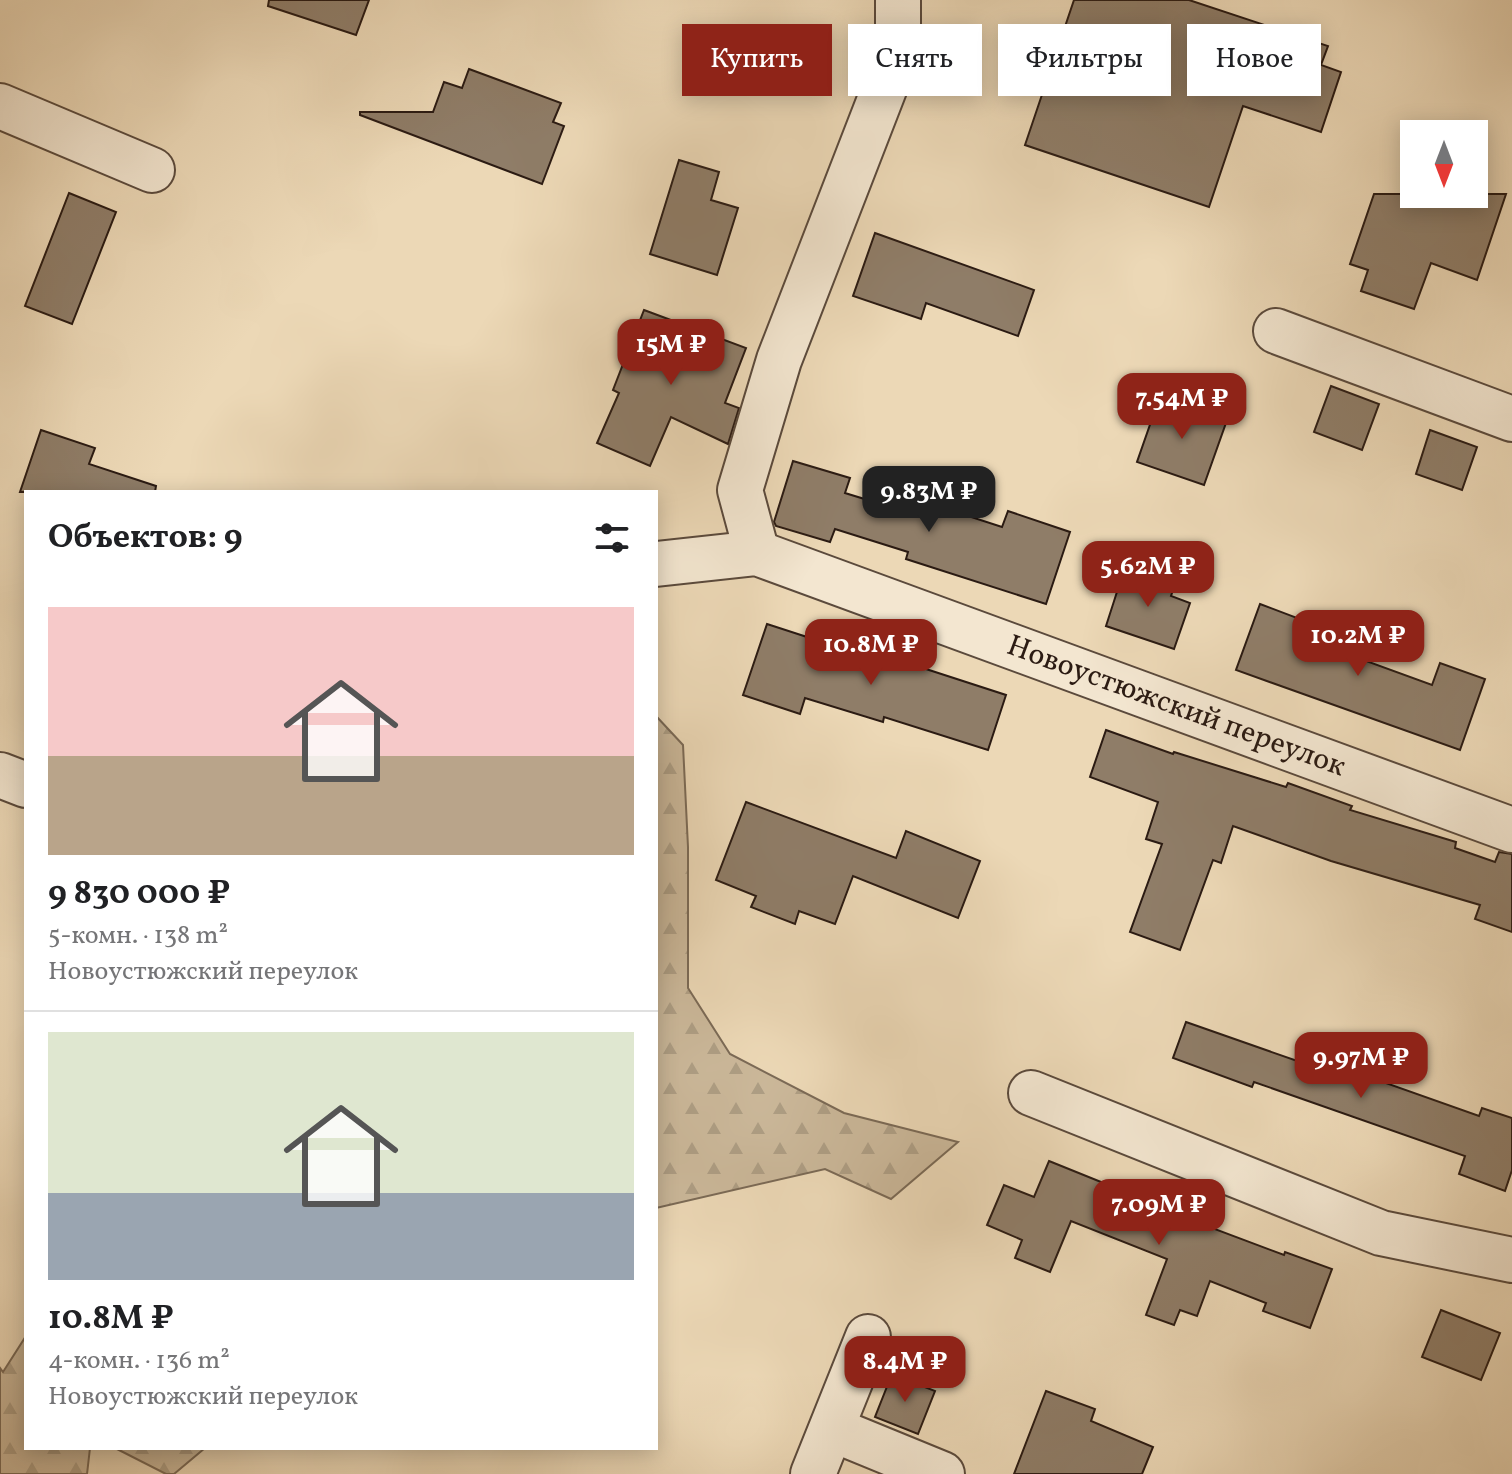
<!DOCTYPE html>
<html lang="ru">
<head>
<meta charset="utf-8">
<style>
  :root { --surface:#fff; --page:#f2f2f2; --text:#202124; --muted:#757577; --line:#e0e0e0; --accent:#8f2418 }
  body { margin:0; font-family:Vollkorn,serif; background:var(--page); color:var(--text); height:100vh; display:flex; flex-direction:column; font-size:30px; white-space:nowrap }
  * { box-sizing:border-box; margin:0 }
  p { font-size:26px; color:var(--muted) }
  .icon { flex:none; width:44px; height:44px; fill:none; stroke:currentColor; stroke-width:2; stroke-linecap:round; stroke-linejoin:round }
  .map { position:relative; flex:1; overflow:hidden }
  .drawer { position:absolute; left:24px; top:490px; width:634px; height:960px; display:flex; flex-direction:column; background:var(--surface); border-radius:0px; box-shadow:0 4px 20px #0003 }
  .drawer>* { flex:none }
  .guide { position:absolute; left:682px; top:24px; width:710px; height:72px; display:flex; gap:16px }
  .needle { width:52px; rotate:180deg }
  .tools { position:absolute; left:1400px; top:120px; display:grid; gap:16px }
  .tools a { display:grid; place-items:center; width:88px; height:88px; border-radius:0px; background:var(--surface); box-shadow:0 4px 20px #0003; font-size:40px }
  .price { position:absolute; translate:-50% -68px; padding:0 18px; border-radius:16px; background:var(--accent); color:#fff; font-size:26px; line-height:52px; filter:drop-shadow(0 2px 4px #0008) }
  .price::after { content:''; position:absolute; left:50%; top:48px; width:24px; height:18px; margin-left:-12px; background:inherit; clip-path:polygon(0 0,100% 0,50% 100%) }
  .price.active { background:#222; color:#fff }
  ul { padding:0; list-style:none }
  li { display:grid; align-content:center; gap:16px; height:424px; padding:0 24px }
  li+li { border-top:2px solid var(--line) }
  li span { display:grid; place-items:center; height:248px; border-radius:0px; color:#555 }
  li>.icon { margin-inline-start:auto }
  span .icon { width:144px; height:144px; fill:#fffc; stroke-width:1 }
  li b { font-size:34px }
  h2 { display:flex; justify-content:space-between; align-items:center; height:96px; padding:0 24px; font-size:34px }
  .chip { padding:0 28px; border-radius:0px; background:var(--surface); box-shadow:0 4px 20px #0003; font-size:28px; line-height:72px }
  .chip.active { background:var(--accent); color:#fff }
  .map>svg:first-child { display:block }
  .forest { fill:url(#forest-firs); stroke:#7b6a56; stroke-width:2 }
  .building { fill:#8f7d68; stroke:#2b1b13; stroke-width:2 }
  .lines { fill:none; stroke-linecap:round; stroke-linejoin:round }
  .minor-casing { stroke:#5b4a3c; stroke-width:48 }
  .minor { stroke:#f3e6d0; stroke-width:44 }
  .labels { text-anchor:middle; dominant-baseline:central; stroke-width:8; stroke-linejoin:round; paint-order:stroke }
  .street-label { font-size:30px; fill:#2b1b13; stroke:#f3e6d0 }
</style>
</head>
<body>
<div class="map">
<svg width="1512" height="1474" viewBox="0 0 1512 1474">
  <defs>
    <pattern id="forest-firs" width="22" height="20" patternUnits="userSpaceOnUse" patternTransform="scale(2)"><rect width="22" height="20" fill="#cbb89a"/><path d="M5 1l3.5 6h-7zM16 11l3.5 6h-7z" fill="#ae9e84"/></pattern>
  </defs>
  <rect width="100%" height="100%" fill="#ecd8b6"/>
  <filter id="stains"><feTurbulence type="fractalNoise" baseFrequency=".0025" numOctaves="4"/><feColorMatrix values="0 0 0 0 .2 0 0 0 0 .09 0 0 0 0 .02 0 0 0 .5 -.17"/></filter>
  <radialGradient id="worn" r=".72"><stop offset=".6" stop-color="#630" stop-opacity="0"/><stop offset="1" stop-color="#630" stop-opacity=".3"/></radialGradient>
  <g class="forest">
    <polygon points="656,716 683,745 688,847 688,988 730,1054 844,1113 958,1142 891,1199 825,1169 656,1208"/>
    <polygon points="26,1336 26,1448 90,1448 87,1474 0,1474 0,1368 3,1372"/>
    <polygon points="115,1448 205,1448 174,1474 166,1474"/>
  </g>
  <g class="building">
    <polygon points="269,0 369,0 356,35 268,6"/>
    <polygon points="1074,0 1189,0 1328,46 1321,65 1341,72 1321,132 1243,106 1209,207 1025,145"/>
    <polygon points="469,69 561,103 553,122 564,126 542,184 360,115 360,112 433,112 444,82 462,88"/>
    <polygon points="679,160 719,172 711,200 738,208 717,275 650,254"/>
    <polygon points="69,193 116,212 72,324 25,306"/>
    <polygon points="1374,194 1506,194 1477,280 1431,263 1414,309 1361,291 1368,270 1350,264"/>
    <polygon points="875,233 1034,290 1018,336 926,303 921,319 853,296"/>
    <polygon points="644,310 746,348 725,403 739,408 728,444 671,417 650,466 597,443 619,393 613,390"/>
    <polygon points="1331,386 1379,404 1362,450 1314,432"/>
    <polygon points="1160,396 1227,420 1204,485 1137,462"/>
    <polygon points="41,430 95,448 89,464 156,486 155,492 20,492"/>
    <polygon points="1430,430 1477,447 1462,490 1416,474"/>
    <polygon points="793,461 850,478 845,493 920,516 925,502 1002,527 1008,511 1070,532 1046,604 906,559 908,552 835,529 830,542 776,526 774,522"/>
    <polygon points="1125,567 1175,584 1171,596 1190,603 1174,649 1106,626"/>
    <polygon points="1260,604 1371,646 1366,661 1432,685 1440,663 1485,679 1460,750 1236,670"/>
    <polygon points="767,624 847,650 849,644 1006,695 988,750 884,717 883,722 805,698 800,714 743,695"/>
    <polygon points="1106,730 1173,754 1174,752 1286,787 1288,783 1352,806 1350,810 1456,842 1455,848 1495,862 1499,852 1512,854 1512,932 1475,919 1480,905 1331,861 1233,826 1221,863 1213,860 1180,950 1130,932 1162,844 1146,839 1158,802 1090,777"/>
    <polygon points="746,802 896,858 906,831 980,861 958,918 853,876 835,924 799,911 795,924 751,907 756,896 716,880"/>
    <polygon points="1186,1022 1303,1063 1307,1051 1364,1072 1363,1075 1479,1116 1482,1108 1512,1118 1512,1170 1505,1191 1459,1174 1465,1156 1254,1082 1252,1087 1173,1058"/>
    <polygon points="1049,1161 1173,1211 1172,1213 1284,1255 1285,1252 1332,1269 1310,1328 1263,1311 1266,1303 1210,1281 1197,1316 1180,1310 1174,1325 1146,1315 1167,1259 1071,1221 1050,1272 1015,1258 1022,1240 987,1225 1004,1185 1034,1197"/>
    <polygon points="1441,1310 1500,1333 1481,1380 1422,1357"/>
    <polygon points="892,1374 935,1391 918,1434 875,1417"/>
    <polygon points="1046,1391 1095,1409 1091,1421 1153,1447 1142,1474 1014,1474"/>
  </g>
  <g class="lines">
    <g class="minor-casing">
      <g id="minor">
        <polyline points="0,106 152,170"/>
        <polyline points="1276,331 1512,419"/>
        <polyline points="757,553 740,490 779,360 898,53 898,0"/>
        <path id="s1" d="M656,564L757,553L1512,830"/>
        <polyline points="0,775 26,785"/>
        <polyline points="1031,1093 1381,1233 1512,1260"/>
        <polyline points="832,1429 942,1474"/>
        <polyline points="813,1474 868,1337"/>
      </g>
    </g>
    <use href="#minor" class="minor"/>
  </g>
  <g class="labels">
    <g class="street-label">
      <text stroke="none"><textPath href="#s1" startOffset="548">Новоустюжский переулок</textPath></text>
    </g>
  </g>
  <rect width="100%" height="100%" filter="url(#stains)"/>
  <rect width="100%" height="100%" fill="url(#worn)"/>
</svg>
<div class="tools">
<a><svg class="needle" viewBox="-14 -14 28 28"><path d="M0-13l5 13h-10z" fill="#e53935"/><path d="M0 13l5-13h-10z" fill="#757577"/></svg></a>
</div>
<b class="price" style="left:671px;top:387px">15M ₽</b>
<b class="price" style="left:1182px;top:441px">7.54M ₽</b>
<b class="price active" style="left:929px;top:534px">9.83M ₽</b>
<b class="price" style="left:1148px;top:609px">5.62M ₽</b>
<b class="price" style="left:1358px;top:678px">10.2M ₽</b>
<b class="price" style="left:871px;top:687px">10.8M ₽</b>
<b class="price" style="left:1361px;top:1100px">9.97M ₽</b>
<b class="price" style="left:1159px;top:1247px">7.09M ₽</b>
<b class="price" style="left:905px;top:1404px">8.4M ₽</b>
<div class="guide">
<a class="chip active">Купить</a>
<a class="chip">Снять</a>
<a class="chip">Фильтры</a>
<a class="chip">Новое</a>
</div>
<section class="drawer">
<h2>Объектов: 9<svg class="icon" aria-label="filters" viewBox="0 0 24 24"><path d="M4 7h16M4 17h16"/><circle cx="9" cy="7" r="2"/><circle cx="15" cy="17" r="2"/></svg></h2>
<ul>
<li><span style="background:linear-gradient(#f6c9c9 60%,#b9a48a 0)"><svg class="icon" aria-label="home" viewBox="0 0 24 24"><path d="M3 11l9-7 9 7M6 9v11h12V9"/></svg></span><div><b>9 830 000 ₽</b><p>5-комн. · 138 m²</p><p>Новоустюжский переулок</p></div></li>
<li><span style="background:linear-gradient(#dfe7d0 65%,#9aa5b1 0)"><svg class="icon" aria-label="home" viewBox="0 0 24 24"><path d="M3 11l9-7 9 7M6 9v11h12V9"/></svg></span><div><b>10.8M ₽</b><p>4-комн. · 136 m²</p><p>Новоустюжский переулок</p></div></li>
</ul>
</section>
</div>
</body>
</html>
